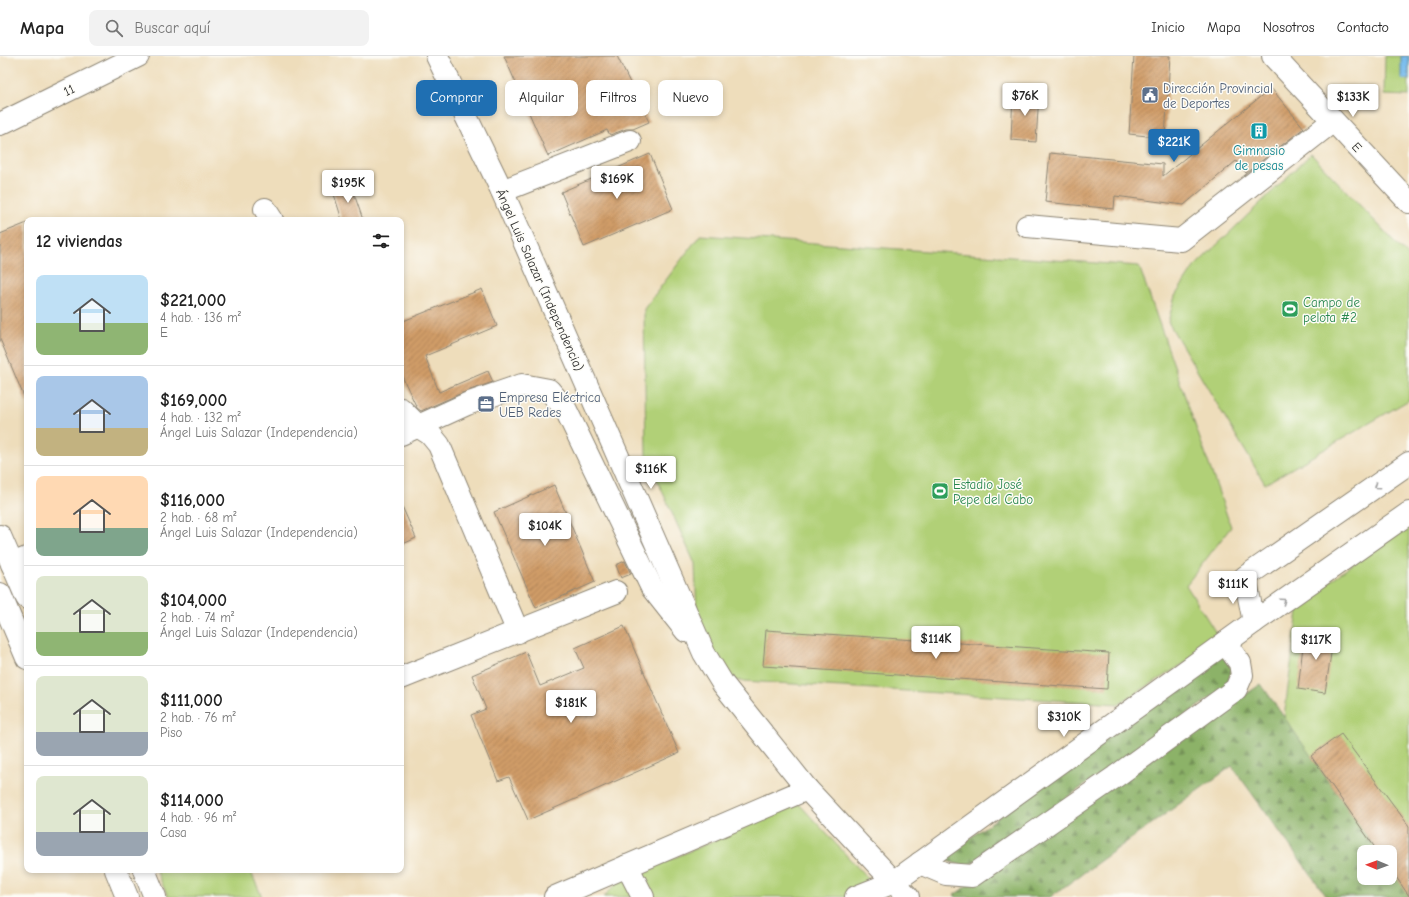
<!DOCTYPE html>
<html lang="es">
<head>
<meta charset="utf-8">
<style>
  :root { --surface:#fff; --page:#f2f2f2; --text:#222; --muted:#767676; --line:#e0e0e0; --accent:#1f6fb2 }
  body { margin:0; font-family:"Comic Neue",sans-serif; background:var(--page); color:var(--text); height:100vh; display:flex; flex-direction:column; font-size:15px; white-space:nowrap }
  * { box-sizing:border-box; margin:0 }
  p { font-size:13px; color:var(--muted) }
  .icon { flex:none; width:22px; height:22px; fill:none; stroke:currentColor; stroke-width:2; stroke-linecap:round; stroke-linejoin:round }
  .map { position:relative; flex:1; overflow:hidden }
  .details { position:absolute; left:24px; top:161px; width:380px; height:656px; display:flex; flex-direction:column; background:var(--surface); border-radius:8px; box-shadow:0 2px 6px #0003 }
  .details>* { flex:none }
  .hud { position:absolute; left:416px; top:24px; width:380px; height:36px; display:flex; gap:8px }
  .needle { width:26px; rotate:271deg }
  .tools { position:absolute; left:1357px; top:789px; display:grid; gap:8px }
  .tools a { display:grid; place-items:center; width:40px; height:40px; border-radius:8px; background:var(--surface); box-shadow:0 2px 6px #0003; font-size:20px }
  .price { position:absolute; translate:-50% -34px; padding:0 9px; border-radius:4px; background:#fff; color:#222; font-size:13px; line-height:26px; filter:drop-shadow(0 1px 2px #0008) }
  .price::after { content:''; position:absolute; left:50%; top:24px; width:12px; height:9px; margin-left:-6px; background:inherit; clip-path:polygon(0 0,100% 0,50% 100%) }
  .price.active { background:var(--accent); color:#fff }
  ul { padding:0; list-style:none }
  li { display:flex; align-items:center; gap:12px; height:100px; padding:0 12px }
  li+li { border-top:1px solid var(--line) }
  li span { display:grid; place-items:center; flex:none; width:112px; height:80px; border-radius:8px; color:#555 }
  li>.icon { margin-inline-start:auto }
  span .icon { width:48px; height:48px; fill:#fffc; stroke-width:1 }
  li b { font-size:17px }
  h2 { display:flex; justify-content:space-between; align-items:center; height:48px; padding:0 12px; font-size:17px }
  .tag { padding:0 14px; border-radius:8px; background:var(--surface); box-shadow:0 2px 6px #0003; font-size:14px; line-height:36px }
  .tag.active { background:var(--accent); color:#fff }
  header { display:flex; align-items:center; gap:24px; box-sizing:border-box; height:56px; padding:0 20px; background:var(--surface); border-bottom:1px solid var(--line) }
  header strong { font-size:19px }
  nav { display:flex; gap:22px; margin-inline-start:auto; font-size:14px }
  .search { width:280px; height:36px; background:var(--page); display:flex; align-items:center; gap:10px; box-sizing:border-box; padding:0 14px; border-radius:8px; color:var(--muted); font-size:15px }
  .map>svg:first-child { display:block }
  .grass { fill:#b1d077; stroke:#6e7e51 }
  .forest { fill:url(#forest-firs); stroke:#5c6e4a }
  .water { fill:url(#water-ripples); stroke:#51748c }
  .building { fill:url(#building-hatch) }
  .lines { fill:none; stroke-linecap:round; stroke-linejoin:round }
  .minor-casing { stroke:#8c8473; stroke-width:24 }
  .highway-casing { stroke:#8c8473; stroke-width:24 }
  .minor { stroke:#fff; stroke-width:22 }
  .highway { stroke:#fff; stroke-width:22 }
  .oneway { stroke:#a0a0a0 }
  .labels { text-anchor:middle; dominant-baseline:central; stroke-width:3; stroke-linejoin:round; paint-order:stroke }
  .service-label { font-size:13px; fill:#4e5e75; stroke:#fdfcf7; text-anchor:start }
  .street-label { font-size:13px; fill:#2b2b2b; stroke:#fdfcf7 }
  .culture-label { font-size:13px; fill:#0d838f; stroke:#fdfcf7 }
  .leisure-label { font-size:13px; fill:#27864d; stroke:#fdfcf7; text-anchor:start }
</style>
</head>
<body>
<header>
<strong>Mapa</strong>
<div class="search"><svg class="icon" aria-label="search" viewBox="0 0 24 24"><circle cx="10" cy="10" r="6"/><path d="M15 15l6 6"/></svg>Buscar aquí</div>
<nav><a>Inicio</a><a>Mapa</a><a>Nosotros</a><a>Contacto</a></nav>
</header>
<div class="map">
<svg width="1409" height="841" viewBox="0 0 1409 841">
  <defs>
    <pattern id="forest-firs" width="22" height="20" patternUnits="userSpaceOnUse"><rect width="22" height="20" fill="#8cb268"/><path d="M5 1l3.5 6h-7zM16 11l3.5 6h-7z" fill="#739156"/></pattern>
    <pattern id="water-ripples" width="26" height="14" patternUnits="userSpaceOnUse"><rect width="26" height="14" fill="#77bced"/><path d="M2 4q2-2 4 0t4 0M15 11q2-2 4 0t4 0" fill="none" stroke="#6299c0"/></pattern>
    <pattern id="building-hatch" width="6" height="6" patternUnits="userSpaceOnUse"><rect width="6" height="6" fill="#d09c67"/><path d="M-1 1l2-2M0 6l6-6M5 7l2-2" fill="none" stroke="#a97f55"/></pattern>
  </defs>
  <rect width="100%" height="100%" fill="#fdfcf7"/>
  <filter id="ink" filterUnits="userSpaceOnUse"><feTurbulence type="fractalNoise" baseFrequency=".025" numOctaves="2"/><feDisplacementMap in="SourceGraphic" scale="8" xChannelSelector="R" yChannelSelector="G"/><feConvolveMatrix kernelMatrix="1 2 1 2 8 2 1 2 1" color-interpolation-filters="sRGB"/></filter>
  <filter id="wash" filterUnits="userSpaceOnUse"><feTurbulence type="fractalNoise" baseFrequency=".012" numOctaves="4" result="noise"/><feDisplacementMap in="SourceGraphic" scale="16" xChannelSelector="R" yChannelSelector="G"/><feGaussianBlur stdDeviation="0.9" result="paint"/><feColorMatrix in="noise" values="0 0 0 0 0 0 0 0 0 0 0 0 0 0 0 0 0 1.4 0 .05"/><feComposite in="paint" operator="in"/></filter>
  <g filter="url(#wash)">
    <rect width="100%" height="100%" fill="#edb"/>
    <g class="grass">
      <polygon points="1385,0 1409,0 1409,40 1384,39"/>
      <polygon points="1311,98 1409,201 1409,344 1265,428 1168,266 1175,240 1194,211"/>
      <polygon points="700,179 1139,210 1231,471 1186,529 1221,585 1118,648 728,624 697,563 695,508 646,399 644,253"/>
      <polygon points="1409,468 1409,835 1403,830 1390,812 1390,796 1378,796 1284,662 1299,547"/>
      <polygon points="799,748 885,841 604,841 618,826"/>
      <polygon points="156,814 250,814 262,841 168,841"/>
    </g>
    <g class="forest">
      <polygon points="1222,598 1232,613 1226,631 967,811 941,803"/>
      <polygon points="1261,628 1378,796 1364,796 1364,822 1390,822 1390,812 1403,830 1409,835 1409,841 1327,841 1232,710 1050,841 956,841 954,839"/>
    </g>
    <polygon class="water" points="1401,0 1409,0 1409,24 1401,23"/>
    <g id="blocks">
      <g class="building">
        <polygon points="504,0 617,0 649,66 633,73 626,73 610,79 607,74 548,100"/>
        <polygon points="1134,0 1170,0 1165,82 1129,78"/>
        <polygon points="1271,32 1304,72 1246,117 1236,105 1184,149 1115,140 1114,153 1045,146 1050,97 1163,108 1163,120"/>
        <polygon points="1013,37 1039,38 1036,86 1011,84"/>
        <polygon points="650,98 673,153 584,191 561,136"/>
        <polygon points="351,129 363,164 342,164 333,135"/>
        <polygon points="27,167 27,348 0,283 0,178"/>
        <polygon points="482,233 497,270 425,300 439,336 488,315 493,326 462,337 421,355 417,352 401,318 401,266"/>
        <polygon points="554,429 595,526 536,552 494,456"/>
        <polygon points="401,448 416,482 401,489"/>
        <polygon points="625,505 631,518 621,522 616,509"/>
        <polygon points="624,570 679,697 528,764 509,721 498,725 471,659 486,653 472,619 526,596 540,630 584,612 575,592"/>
        <polygon points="1305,573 1334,578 1325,637 1298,633"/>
        <polygon points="766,574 1109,597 1107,633 763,610"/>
        <polygon points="1341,678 1409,770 1409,840 1390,812 1390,796 1378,796 1311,700"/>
      </g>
    </g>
  </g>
  <g filter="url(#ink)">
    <use href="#blocks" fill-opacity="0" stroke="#8c8473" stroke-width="1"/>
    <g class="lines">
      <g class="minor-casing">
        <g id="minor">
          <polyline points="437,0 502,135 704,597 723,628 807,733 908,841"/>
          <polyline points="1273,0 1409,146"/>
          <polyline points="0,68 138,0"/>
          <polyline points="502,135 630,85"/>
          <polyline points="265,153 272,164"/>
          <polyline points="1027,170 1181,184 1333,65"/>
          <polyline points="401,353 419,371 430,378 439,389 518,576"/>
          <polyline points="401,378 467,348 522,329 549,334 566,354 652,532 686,575"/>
          <polyline points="1409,407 1245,521 1254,566 1409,457"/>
          <polyline points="12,508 27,502"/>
          <polyline points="401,622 616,536"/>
          <polyline points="920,807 946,818 972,820 1115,721 1236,633 1242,619 1240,607 1225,587"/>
          <polyline points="627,810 643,841"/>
          <polyline points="555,841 807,733"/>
          <polyline points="856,841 894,826 1254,566"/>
        </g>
      </g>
      <g class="highway-casing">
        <g id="highway">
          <polyline points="0,480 27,542"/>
          <polyline points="0,538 27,602"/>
          <polyline points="116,814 127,841"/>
          <polyline points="144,814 155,841"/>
        </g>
      </g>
      <use href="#minor" class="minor"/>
      <use href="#highway" class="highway"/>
    </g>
    <defs><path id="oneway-chevron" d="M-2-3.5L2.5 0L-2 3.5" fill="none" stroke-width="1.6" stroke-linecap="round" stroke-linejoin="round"/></defs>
    <g class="oneway">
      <use href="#oneway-chevron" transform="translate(1377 430) rotate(145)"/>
      <use href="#oneway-chevron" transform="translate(1283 545) rotate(-35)"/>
    </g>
  </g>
  <defs>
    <g id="civic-square" transform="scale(0.9)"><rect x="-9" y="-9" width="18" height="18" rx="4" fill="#5c6f8a" stroke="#fdfcf7"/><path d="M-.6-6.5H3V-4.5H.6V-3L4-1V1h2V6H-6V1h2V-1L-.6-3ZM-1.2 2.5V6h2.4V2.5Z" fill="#fff"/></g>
    <g id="building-square" transform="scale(0.9)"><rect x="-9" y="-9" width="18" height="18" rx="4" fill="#0f9aa8" stroke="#fdfcf7"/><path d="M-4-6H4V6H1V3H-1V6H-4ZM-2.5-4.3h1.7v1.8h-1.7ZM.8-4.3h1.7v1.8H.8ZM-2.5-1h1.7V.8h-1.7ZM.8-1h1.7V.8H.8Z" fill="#fff"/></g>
    <g id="stadium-square" transform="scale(0.9)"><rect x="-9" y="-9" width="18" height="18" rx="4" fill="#2e9e5b" stroke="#fdfcf7"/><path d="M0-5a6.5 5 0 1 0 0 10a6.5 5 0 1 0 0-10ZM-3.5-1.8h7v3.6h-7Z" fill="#fff"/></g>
    <g id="office-square" transform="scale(0.9)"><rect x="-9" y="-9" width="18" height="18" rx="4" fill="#5c6f8a" stroke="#fdfcf7"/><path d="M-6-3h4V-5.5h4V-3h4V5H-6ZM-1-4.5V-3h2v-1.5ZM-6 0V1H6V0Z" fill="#fff"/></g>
  </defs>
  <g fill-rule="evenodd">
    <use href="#civic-square" x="1150" y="39"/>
    <use href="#building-square" x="1259" y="75"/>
    <use href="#stadium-square" x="1290" y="253"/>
    <use href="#office-square" x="486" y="348"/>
    <use href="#stadium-square" x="940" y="435"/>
  </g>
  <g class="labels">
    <g class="service-label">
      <text x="1163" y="32">Dirección Provincial<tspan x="1163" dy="15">de Deportes</tspan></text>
      <text x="499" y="341">Empresa Eléctrica<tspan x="499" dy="15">UEB Redes</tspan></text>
    </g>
    <g class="street-label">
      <text transform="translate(69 34) rotate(-26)">11</text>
      <text transform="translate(1357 91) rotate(47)">E</text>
      <text transform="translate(540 224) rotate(66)">Ángel Luis Salazar (Independencia)</text>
    </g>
    <g class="culture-label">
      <text x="1259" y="94">Gimnasio<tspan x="1259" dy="15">de pesas</tspan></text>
    </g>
    <g class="leisure-label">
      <text x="1303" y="246">Campo de<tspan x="1303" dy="15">pelota #2</tspan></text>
      <text x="953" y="428">Estadio José<tspan x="953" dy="15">Pepe del Cabo</tspan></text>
    </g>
  </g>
</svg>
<div class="tools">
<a><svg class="needle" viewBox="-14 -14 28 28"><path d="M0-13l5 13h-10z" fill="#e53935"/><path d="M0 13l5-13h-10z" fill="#767676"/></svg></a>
</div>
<b class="price" style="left:1025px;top:61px">$76K</b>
<b class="price" style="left:1353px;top:62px">$133K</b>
<b class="price active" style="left:1174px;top:107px">$221K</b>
<b class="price" style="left:617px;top:144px">$169K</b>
<b class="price" style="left:348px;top:148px">$195K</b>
<b class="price" style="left:651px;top:434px">$116K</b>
<b class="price" style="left:545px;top:491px">$104K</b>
<b class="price" style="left:1233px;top:549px">$111K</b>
<b class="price" style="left:936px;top:604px">$114K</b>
<b class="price" style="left:1316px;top:605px">$117K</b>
<b class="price" style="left:571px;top:668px">$181K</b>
<b class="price" style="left:1064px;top:682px">$310K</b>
<div class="hud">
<a class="tag active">Comprar</a>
<a class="tag">Alquilar</a>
<a class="tag">Filtros</a>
<a class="tag">Nuevo</a>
</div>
<section class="details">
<h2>12 viviendas<svg class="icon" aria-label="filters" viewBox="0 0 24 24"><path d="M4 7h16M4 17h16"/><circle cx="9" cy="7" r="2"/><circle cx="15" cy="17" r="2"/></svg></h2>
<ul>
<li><span style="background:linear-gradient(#bfe0f5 60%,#8fb573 0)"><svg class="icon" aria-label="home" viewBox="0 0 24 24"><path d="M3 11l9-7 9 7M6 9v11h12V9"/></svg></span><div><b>$221,000</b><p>4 hab. · 136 m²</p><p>E</p></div></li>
<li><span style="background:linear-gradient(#a9c7e8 65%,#c2b280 0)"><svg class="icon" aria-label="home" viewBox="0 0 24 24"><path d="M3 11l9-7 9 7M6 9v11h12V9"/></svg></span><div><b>$169,000</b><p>4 hab. · 132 m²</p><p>Ángel Luis Salazar (Independencia)</p></div></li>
<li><span style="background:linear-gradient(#ffd9b3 65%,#7fa58c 0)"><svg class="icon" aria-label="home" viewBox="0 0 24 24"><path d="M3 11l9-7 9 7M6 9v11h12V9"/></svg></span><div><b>$116,000</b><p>2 hab. · 68 m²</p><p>Ángel Luis Salazar (Independencia)</p></div></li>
<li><span style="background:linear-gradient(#dfe7d0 70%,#8fb573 0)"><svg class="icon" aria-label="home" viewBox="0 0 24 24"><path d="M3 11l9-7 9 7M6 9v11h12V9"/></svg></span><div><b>$104,000</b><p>2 hab. · 74 m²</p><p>Ángel Luis Salazar (Independencia)</p></div></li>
<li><span style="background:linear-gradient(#dfe7d0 70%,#9aa5b1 0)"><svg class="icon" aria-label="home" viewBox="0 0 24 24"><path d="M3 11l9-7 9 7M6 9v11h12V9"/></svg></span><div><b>$111,000</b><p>2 hab. · 76 m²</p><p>Piso</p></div></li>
<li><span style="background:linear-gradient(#dfe7d0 70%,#9aa5b1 0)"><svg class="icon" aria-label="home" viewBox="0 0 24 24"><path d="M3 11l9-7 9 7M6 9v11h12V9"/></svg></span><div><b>$114,000</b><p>4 hab. · 96 m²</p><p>Casa</p></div></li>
</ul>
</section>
</div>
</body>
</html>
